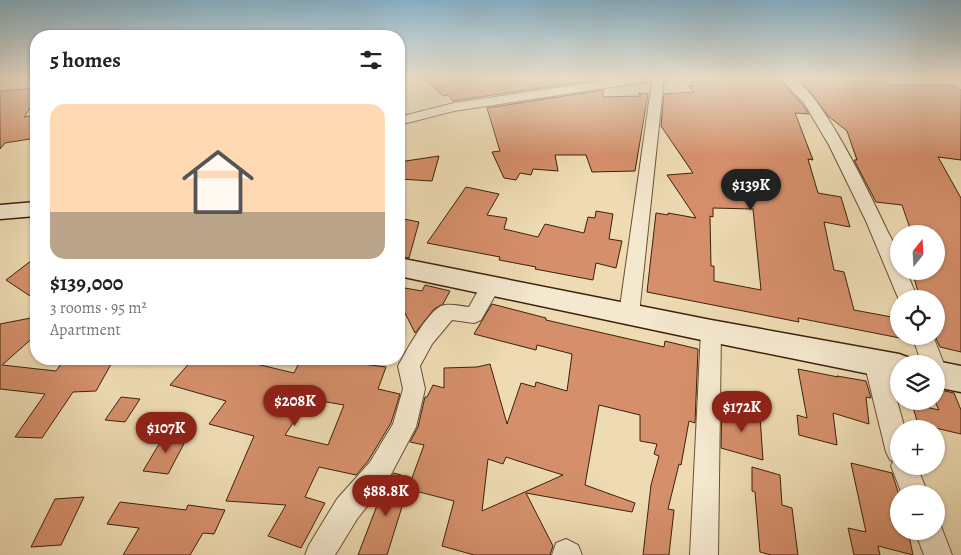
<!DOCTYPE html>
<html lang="en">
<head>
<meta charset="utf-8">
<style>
  :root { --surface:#fff; --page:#f6f6f6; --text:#222; --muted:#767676; --accent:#8f2418 }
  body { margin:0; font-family:Alegreya,serif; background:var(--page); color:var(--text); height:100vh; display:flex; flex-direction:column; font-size:19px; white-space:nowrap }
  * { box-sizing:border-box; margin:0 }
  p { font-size:16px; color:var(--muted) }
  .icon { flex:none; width:28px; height:28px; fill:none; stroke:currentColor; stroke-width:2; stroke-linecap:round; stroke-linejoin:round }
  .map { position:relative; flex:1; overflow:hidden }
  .details { position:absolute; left:30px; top:30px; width:375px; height:335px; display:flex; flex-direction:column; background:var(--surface); border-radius:20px; box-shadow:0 1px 4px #0004 }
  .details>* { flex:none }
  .needle { width:32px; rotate:18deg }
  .fabs { position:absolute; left:890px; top:225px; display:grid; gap:10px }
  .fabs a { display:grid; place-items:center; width:55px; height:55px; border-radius:50%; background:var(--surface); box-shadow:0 1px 4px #0004; font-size:25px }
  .price { position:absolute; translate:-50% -42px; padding:0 11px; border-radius:18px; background:var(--accent); color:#fff; font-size:16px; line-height:32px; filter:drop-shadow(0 1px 2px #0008) }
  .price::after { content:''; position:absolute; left:50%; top:30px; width:15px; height:11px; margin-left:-8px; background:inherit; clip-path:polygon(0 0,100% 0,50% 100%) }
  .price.on { background:#222; color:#fff }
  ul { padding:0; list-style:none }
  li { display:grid; align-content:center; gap:10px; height:265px; padding:0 20px }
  li span { display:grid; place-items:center; height:155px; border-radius:15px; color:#555 }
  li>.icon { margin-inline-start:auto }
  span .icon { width:90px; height:90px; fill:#fffc; stroke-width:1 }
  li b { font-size:21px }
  h2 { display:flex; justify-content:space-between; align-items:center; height:60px; padding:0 20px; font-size:21px }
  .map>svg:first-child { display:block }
  .building { fill:#d58f6b; stroke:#3c210a; fill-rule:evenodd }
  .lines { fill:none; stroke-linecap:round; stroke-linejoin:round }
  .street-casing { stroke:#685034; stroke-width:2 }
  .secondary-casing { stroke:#3c210a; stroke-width:3 }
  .street { fill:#f4e8ce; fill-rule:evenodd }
  .secondary { fill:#f4e8ce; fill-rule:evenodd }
</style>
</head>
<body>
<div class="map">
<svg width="961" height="555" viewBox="0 0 961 555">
  <rect width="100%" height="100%" fill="#eedbb3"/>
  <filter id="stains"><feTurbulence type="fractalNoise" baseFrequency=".004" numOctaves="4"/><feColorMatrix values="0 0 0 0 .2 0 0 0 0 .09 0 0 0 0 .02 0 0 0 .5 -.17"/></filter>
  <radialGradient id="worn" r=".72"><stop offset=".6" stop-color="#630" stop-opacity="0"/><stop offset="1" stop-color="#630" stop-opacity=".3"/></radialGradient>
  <g class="building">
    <polygon points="424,78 602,78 602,79 453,101 448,95 443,96"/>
    <path d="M778,78L802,104L809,114L795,113L813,160L808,159L818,193L841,197L850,227L824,222L834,270L844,272L854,310L897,318L899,336H903L905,339L798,318L799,322L647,292L656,213L668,215V213L696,218L667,175L693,173L661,126L664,94L694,92L688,86H693L689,82ZM713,208L753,209L761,290L714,281V266H711L710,216L713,217Z"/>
    <polygon points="796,78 876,78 889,85 953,85 961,90 961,160 938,157 961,198 961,352 940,347 936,339 936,299 919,295 912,271 936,271 936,234 912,234 902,205 876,202 854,160 857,160 847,131 828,116 808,89"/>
    <polygon points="36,88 36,100 24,117 36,115 36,138 5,143 0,149 0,91"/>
    <polygon points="603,90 603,97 641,96 638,93 648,94 635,171 592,172 586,155 555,155 558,171 533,169 531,175 520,173 516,180 504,178 492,152 500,151 487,108"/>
    <polygon points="439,156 432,181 399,179 399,162"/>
    <polygon points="466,187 499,194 487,215 507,218 504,229 538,237 545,224 584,233 588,217 595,218 596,211 613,214 609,239 622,241 616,268 596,263 593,280 535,269 536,267 499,260 500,257 427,243"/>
    <polygon points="399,218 419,222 409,258 399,256"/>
    <polygon points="36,257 36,300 6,280"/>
    <polygon points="425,285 450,291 443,304 434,309 415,333 399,301 399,287 422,291"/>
    <path d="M492,304L546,318V320L664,347L665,341L698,349L695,423L689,421L681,465L679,464L668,509L674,510L669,555H643L651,485L659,456L654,454L657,444L640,441V415L599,405L585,485L635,503L632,512L526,493L553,546L550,555H474L442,546L454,501L408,489L424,445L410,442L418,427L425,397H427L433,385L444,388V368L477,367L490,364L507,424L521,383L535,387L536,382L567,391L572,354L537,345L536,350L474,334ZM506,457L518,461L563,475L482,511L488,459L503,464Z"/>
    <polygon points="36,317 36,335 2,365 56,371 61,364 87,364 91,359 114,359 96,391 73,392 42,438 15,437 45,394 0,389 0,324"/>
    <path d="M193,359H259L256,364L294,373L301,359H322L386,367L378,389L400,394L391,423L368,461L356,475L319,467L305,497L325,503L301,548L268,536L286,505L226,501L254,436L209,424L226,401L170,385ZM309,399L344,405L328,445L285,435Z"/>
    <polygon points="798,369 838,377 837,376 866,381 871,398 866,397 869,424 833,413 837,445 799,435 797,415 807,418"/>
    <polygon points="936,389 954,393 961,410 961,434 918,424 912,404 939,410 936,404"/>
    <polygon points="121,397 140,399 125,422 105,420"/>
    <polygon points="722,406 760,416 763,460 721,448"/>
    <polygon points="165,434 188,436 168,474 143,471"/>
    <polygon points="851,463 892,473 899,495 899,531 908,531 913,555 878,546 880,555 854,555 848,528 866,532"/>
    <polygon points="752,467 780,475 782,505 792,508 798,555 771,555 760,552 755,492 752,491"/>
    <polygon points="394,473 411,478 387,555 358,555 383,490"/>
    <polygon points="84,497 61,545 31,547 55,499"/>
    <polygon points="120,502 186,510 188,505 225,510 214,534 203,533 190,555 123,555 139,528 107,524"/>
  </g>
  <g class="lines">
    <g class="street-casing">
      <g id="street">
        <polygon points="624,78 664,78 639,314 636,319 629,321 622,319 619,314 652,81 454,111 399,125 399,117 454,103"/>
        <path d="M780,78C785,78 791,77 795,80C824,97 871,196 886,228C890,237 897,247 899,256C899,261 899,266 899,271H906L918,299L899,300L866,221L829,145L804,103Z"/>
        <path d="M491,278L498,280L501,285L481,320L474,323L452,320L432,344L420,366L425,389L416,427L388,480L357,519L335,555H305L309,545L337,499L370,462L393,424L403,389L398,366C406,351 427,313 441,306C449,303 460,306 469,307L484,280Z"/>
        <polygon points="711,323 718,325 721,331 718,555 690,555 701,331 704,325"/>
        <polygon points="912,336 933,336 944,364 941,370 936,372 936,364 922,364"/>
        <polygon points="875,353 883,356 886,362 905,429 899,429 899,466 917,466 928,494 902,494 891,466 893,461 890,460 886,452 864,362 867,356"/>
        <polygon points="936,520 939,521 952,555 924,555 915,531 936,531"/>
        <polygon points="566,539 578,545 582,555 552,555 556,543"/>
      </g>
    </g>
    <g class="secondary-casing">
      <g id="secondary">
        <polygon points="36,202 36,216 0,219 0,205"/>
        <polygon points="399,258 711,320 899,354 910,358 913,364 899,364 899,380 711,342 399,276"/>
        <polygon points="936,361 961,366 961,392 936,387 936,364 928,364"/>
      </g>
    </g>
    <use href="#street" class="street"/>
    <use href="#secondary" class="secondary"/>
  </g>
  <linearGradient id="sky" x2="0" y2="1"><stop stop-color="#88b7d1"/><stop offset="0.5" stop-color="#f7efdd"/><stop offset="1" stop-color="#f7efdd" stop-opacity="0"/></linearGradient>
  <rect width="961" height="156" fill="url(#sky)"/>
  <rect width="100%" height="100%" filter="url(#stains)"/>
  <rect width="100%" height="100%" fill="url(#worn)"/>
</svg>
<div class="fabs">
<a><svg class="needle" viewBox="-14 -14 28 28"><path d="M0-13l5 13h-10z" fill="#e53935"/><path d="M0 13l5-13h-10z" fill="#767676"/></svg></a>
<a><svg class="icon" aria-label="locate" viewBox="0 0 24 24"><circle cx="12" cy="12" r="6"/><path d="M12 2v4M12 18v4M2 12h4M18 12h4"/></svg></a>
<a><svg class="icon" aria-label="layers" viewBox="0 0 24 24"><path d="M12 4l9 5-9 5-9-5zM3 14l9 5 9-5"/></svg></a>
<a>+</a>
<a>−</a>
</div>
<b class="price on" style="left:751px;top:211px">$139K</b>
<b class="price" style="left:295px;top:427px">$208K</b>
<b class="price" style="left:742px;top:433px">$172K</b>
<b class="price" style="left:166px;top:454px">$107K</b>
<b class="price" style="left:386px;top:517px">$88.8K</b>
<section class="details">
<h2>5 homes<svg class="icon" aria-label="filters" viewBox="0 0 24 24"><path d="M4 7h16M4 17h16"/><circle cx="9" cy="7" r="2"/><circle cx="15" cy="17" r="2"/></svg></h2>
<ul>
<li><span style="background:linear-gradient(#ffd9b3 70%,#b9a48a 0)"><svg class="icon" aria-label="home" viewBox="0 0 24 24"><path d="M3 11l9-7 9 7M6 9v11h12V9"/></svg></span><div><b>$139,000</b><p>3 rooms · 95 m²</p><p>Apartment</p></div></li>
</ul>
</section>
</div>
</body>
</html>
